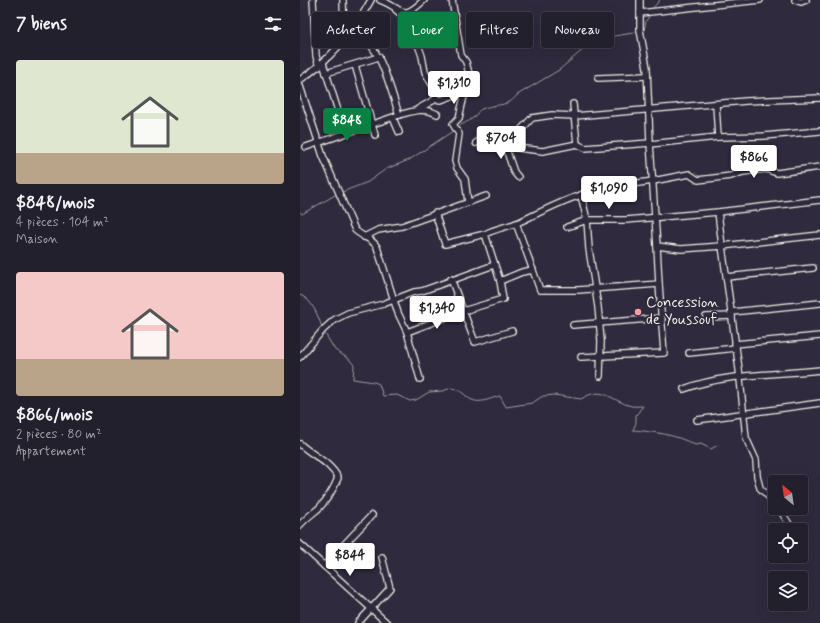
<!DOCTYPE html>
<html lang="fr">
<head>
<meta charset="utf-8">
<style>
  :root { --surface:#23202e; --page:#2b2836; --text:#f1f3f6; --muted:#a3a3aa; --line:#403e4a; --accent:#0b8043 }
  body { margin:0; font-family:Mynerve,sans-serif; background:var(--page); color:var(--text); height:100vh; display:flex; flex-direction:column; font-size:15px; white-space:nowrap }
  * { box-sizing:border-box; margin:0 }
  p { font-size:13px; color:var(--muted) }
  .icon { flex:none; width:22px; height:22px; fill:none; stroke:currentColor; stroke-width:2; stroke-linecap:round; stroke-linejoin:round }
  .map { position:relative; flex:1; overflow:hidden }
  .panel { display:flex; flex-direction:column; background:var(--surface); width:300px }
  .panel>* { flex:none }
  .guide { position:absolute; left:12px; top:12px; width:380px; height:36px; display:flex; gap:8px }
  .needle { width:26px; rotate:331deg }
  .fabs { position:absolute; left:468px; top:475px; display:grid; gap:8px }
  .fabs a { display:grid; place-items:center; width:40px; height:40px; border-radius:4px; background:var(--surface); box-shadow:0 4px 16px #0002,0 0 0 1px var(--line); font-size:20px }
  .price { position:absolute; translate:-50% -34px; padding:0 9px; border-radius:4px; background:#fff; color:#222; font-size:13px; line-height:26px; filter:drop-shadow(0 1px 2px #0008) }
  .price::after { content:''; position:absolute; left:50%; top:24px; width:12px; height:9px; margin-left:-6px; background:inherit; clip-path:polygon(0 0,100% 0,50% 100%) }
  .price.current { background:var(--accent); color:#fff }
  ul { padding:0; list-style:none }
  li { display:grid; align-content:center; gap:8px; height:212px; padding:0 16px }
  li span { display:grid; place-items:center; height:124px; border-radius:4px; color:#555 }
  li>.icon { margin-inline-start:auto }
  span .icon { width:72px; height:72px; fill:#fffc; stroke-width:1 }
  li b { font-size:17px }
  h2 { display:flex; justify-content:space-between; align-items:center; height:48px; padding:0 16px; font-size:17px }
  .pill { padding:0 14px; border-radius:4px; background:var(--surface); box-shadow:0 4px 16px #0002,0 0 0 1px var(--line); font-size:14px; line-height:36px }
  .pill.current { background:var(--accent); color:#fff }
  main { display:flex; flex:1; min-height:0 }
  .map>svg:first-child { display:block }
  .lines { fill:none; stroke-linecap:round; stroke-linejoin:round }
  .stream { stroke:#a19ea0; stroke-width:1 }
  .minor-casing { stroke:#f4f1e8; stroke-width:8 }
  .minor { stroke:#2f2a3d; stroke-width:5.5 }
  .poi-dot { fill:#ff9aa2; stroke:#2f2a3d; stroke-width:1.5 }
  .labels { text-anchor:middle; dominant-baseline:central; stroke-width:3.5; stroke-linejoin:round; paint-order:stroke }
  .poi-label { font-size:15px; fill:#f4f1e8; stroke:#2f2a3d; text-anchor:start }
</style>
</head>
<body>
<main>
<section class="panel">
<h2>7 biens<svg class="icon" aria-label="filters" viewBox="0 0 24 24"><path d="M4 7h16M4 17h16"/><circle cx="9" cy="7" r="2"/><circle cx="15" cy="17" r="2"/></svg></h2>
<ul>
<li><span style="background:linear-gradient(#dfe7d0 75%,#b9a48a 0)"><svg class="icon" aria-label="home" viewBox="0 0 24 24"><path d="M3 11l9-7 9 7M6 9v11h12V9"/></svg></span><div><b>$848/mois</b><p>4 pièces · 104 m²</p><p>Maison</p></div></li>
<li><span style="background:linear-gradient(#f6c9c9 70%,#b9a48a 0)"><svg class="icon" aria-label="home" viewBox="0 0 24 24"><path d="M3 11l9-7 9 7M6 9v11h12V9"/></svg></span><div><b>$866/mois</b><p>2 pièces · 80 m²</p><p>Appartement</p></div></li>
</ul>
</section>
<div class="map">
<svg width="520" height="623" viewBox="0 0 520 623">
  <rect width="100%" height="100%" fill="#2f2a3d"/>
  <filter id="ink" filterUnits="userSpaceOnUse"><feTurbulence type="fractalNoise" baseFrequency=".025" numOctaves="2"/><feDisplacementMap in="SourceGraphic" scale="8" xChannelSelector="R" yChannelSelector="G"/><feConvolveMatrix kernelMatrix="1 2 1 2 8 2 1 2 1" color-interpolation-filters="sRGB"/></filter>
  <g filter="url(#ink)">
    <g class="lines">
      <g class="stream">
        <polyline points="351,10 360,0"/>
        <polyline points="344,31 346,21 350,15"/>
        <path d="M157,128C162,123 169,122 173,118C177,115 178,110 182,109C195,103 208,108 217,95L259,70L286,47L309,37L339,32"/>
        <polyline points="42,192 68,182 86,169 109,160 153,131"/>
        <polyline points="0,212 2,214 37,194"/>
        <path d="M0,295C12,299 18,316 22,327"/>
        <path d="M24,332L35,350L49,359L54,365L53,379L74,382L79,384L83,396L97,395L110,401L116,400L129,392L143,391L151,388C163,390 164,396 172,400C181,404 191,398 200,396L206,407L232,403L243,396L254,395L281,399C302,386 308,398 328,405C332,407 338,406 343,406L336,415V423L333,430C354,432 375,434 395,445L401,444L411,449L418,445"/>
      </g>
      <g class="minor-casing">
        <g id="minor">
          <polyline points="13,0 16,56 19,67"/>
          <polyline points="43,0 44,42"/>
          <path d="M80,0C104,9 101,22 124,0"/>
          <polyline points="152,0 161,55 166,62 172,85 164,96 159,118 153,124 159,134 155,161 157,168 165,179 168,202"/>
          <polyline points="340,0 340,30 347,68 350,143 357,246 381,249 422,246 439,369 446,438 456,460 457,476 460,488 475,503"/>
          <polyline points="495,0 501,2 506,0"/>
          <polyline points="96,10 110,22 122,56 125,72 134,88 136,99 118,109"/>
          <polyline points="340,13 460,0"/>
          <polyline points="23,63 45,133"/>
          <polyline points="55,65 75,135"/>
          <polyline points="26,73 79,57"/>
          <polyline points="298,78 347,76"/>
          <path d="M0,80C31,59 53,33 71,0"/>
          <path d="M0,86L23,156L55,230C62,237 72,238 77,247L98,313L107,332L120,379"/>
          <polyline points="136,99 141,100 168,90"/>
          <polyline points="273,104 277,144 285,148 350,143"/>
          <path d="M99,115C113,111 124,107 137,114"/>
          <polyline points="93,118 99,132"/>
          <polyline points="218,133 232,118 252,115 275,116 446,101 520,98"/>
          <polyline points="418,137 464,136 520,131"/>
          <polyline points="176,143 185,138 207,152 214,172 218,177"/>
          <polyline points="350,144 418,137 416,105"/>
          <polyline points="200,146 243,151 277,144"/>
          <path d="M6,147L99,115C89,83 81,49 55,27"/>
          <polyline points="281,195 289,190 353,181 389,174 398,180 431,176 443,172 466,169 477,173 520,167"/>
          <polyline points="418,212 422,246 520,235"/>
          <polyline points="135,213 145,244 185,234"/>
          <polyline points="216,223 240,290 278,290 359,284 357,246"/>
          <polyline points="267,227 287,220 326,220 418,212 520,200"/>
          <polyline points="64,237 78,230 102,226 186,196"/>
          <polyline points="427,277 513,268"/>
          <polyline points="151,279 175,342 212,331"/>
          <polyline points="200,281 222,272 233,270"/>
          <polyline points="432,312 520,303"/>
          <polyline points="406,317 432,316"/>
          <polyline points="273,325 362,318"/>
          <path d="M107,332L163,311L203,299L200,281L185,234C195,229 206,227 217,223C239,213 259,202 281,195L287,220L289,249L298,307L301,341L300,376"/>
          <polyline points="435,344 520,336"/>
          <polyline points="389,353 436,348"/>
          <polyline points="0,357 23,330 34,320 48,313 83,304 114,292 122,291 194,265"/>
          <polyline points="281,357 364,353 359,284"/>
          <path d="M384,389C427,373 475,375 520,370"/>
          <polyline points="397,420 520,403"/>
          <path d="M0,444C13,456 30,462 38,478C34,488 27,500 19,508C12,514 6,518 0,525"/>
          <polyline points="479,508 489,524"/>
          <polyline points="0,544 87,623"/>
          <polyline points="24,566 72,515"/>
          <polyline points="58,623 90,588 82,557"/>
        </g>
      </g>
      <use href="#minor" class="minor"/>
    </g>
  </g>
  <circle class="poi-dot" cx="338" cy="312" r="4"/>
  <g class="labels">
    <g class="poi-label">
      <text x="346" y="303">Concession<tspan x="346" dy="17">de Youssouf</tspan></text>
    </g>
  </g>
</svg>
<div class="fabs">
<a><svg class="needle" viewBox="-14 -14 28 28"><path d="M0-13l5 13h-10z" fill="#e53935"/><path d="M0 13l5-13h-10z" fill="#a3a3aa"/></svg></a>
<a><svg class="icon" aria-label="locate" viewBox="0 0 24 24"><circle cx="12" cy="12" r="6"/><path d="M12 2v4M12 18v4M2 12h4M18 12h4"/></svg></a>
<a><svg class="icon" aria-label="layers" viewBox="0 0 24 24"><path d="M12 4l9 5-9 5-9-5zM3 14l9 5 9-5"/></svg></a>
</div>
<b class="price" style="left:154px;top:105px">$1,310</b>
<b class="price current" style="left:47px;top:142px">$848</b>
<b class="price" style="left:201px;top:160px">$704</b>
<b class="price" style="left:454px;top:179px">$866</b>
<b class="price" style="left:309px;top:210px">$1,090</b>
<b class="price" style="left:137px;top:330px">$1,340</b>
<b class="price" style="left:50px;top:577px">$844</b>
<div class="guide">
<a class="pill">Acheter</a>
<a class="pill current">Louer</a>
<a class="pill">Filtres</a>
<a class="pill">Nouveau</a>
</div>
</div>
</main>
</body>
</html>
